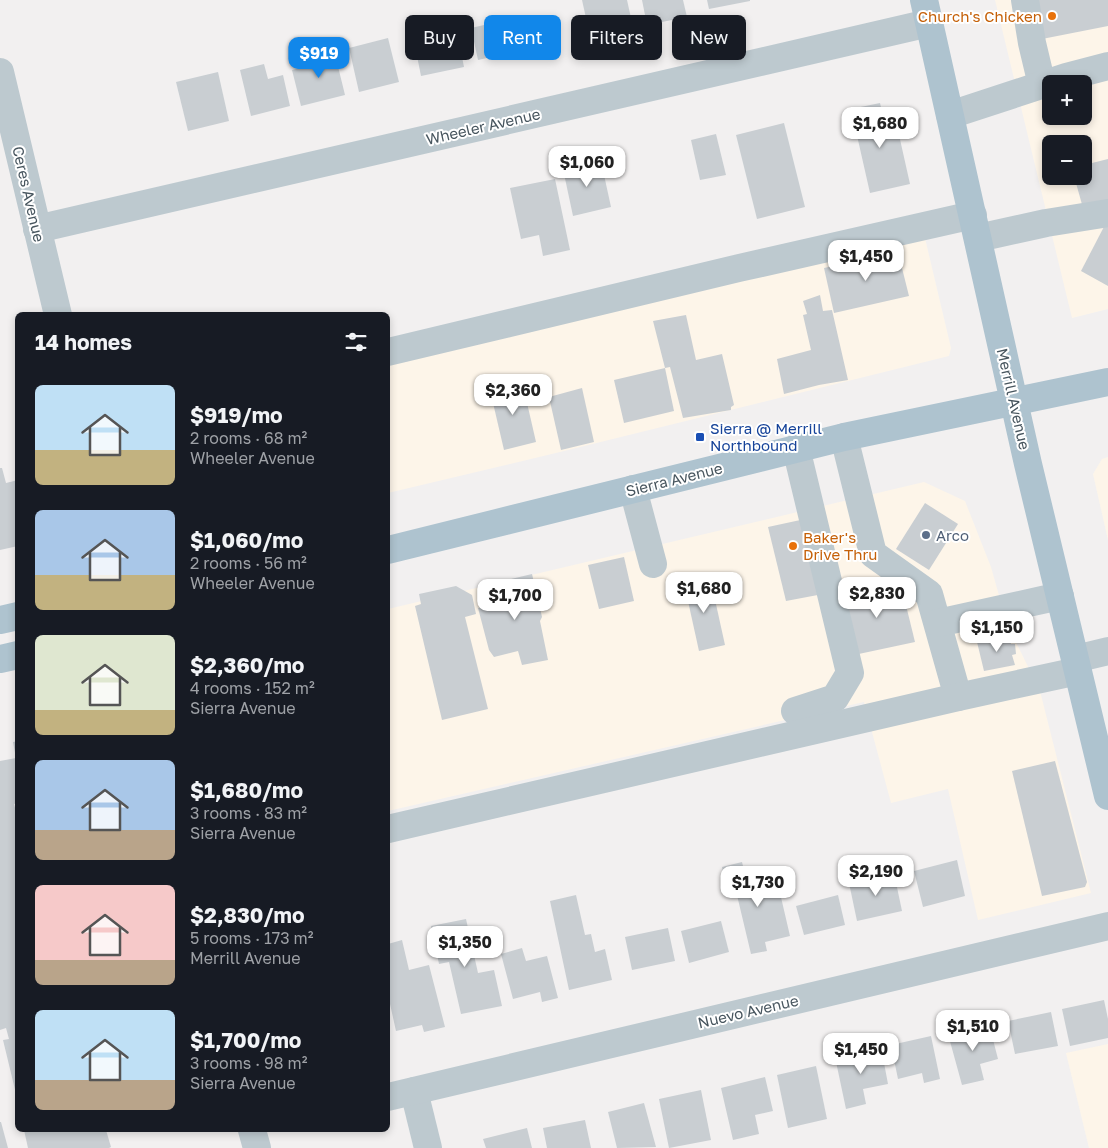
<!DOCTYPE html>
<html lang="en">
<head>
<meta charset="utf-8">
<style>
  :root { --surface:#171b24; --page:#20242c; --text:#f1f3f6; --muted:#9ea1a6; --accent:#1187ea }
  body { margin:0; font-family:"Golos Text",sans-serif; background:var(--page); color:var(--text); height:100vh; display:flex; flex-direction:column; font-size:19px; white-space:nowrap }
  * { box-sizing:border-box; margin:0 }
  p { font-size:16px; color:var(--muted) }
  .icon { flex:none; width:28px; height:28px; fill:none; stroke:currentColor; stroke-width:2; stroke-linecap:round; stroke-linejoin:round }
  .map { position:relative; flex:1; overflow:hidden }
  .side { position:absolute; left:15px; top:312px; width:375px; height:820px; display:flex; flex-direction:column; background:var(--surface); border-radius:8px; box-shadow:0 2px 8px #0003 }
  .side>* { flex:none }
  .guide { position:absolute; left:405px; top:15px; width:475px; height:45px; display:flex; gap:10px }
  .tools { position:absolute; left:1042px; top:75px; display:grid; gap:10px }
  .tools a { display:grid; place-items:center; width:50px; height:50px; border-radius:8px; background:var(--surface); box-shadow:0 2px 8px #0003; font-size:25px }
  .price { position:absolute; translate:-50% -42px; padding:0 11px; border-radius:10px; background:#fff; color:#222; font-size:16px; line-height:32px; filter:drop-shadow(0 1px 2px #0008) }
  .price::after { content:''; position:absolute; left:50%; top:30px; width:15px; height:11px; margin-left:-8px; background:inherit; clip-path:polygon(0 0,100% 0,50% 100%) }
  .price.current { background:var(--accent); color:#fff }
  ul { padding:0; list-style:none }
  li { display:flex; align-items:center; gap:15px; height:125px; padding:0 20px }
  li span { display:grid; place-items:center; flex:none; width:140px; height:100px; border-radius:8px; color:#555 }
  li>.icon { margin-inline-start:auto }
  span .icon { width:60px; height:60px; fill:#fffc; stroke-width:1 }
  li b { font-size:21px }
  h2 { display:flex; justify-content:space-between; align-items:center; height:60px; padding:0 20px; font-size:21px }
  .pill { padding:0 18px; border-radius:8px; background:var(--surface); box-shadow:0 2px 8px #0003; font-size:18px; line-height:45px }
  .pill.current { background:var(--accent); color:#fff }
  .map>svg:first-child { display:block }
  .commercial { fill:#fdf5e9; fill-rule:evenodd }
  .building { fill:#c9ced2 }
  .lines { fill:none; stroke-linecap:round; stroke-linejoin:round }
  .minor { stroke:#bdc9cf; stroke-width:28 }
  .major { stroke:#aec3cf; stroke-width:28 }
  .food-dot { fill:#e8710a; stroke:#fff; stroke-width:2 }
  .transit-dot { fill:#1a4fb4; stroke:#fff; stroke-width:2 }
  .service-dot { fill:#5c6f8a; stroke:#fff; stroke-width:2 }
  .labels { text-anchor:middle; dominant-baseline:central; stroke-width:4; stroke-linejoin:round; paint-order:stroke }
  .food-label { font-size:15px; fill:#c56008; stroke:#fff; text-anchor:end }
  .street-label { font-size:15px; fill:#47555e; stroke:#fff }
  .transit-label { font-size:15px; fill:#164399; stroke:#fff; text-anchor:start }
  .service-label { font-size:15px; fill:#4e5e75; stroke:#fff; text-anchor:start }
</style>
</head>
<body>
<div class="map">
<svg width="1108" height="1148" viewBox="0 0 1108 1148">
  <rect width="100%" height="100%" fill="#f2f0f0"/>
  <g class="commercial">
    <path d="M995,0H1108V309L1072,318ZM1051,84H1084V116H1051ZM1051,144H1084V176H1051Z"/>
    <polygon points="924,234 951,348 949,356 560,452 388,493 388,359"/>
    <polygon points="1108,457 1108,540 1093,474 1102,459"/>
    <polygon points="924,482 965,501 991,567 1007,624 1040,691 1091,893 978,920 948,789 891,803 864,702 388,811 388,609"/>
    <polygon points="1108,1044 1108,1148 1089,1148 1066,1053"/>
  </g>
  <g class="building">
    <polygon points="582,0 627,0 633,27 590,36"/>
    <polygon points="642,0 683,0 687,17 647,25"/>
    <polygon points="707,0 750,0 750,1 709,9"/>
    <polygon points="1033,0 1108,0 1108,26 1042,39"/>
    <polygon points="510,19 518,51 478,60 471,28"/>
    <polygon points="457,32 464,67 421,76 414,41"/>
    <polygon points="388,38 399,82 359,92 349,48"/>
    <polygon points="333,46 345,95 301,106 292,70 317,64 313,51"/>
    <polygon points="264,64 268,79 283,75 290,106 251,116 240,70"/>
    <polygon points="218,72 229,121 188,131 176,82"/>
    <polygon points="880,103 884,120 895,117 910,184 870,193 851,109"/>
    <polygon points="784,123 805,207 757,219 736,135"/>
    <polygon points="716,134 726,175 700,180 691,140"/>
    <polygon points="1108,159 1108,202 1083,208 1074,176 1084,176 1084,165"/>
    <polygon points="601,161 611,207 573,216 563,169"/>
    <polygon points="555,179 570,250 543,256 539,235 521,239 510,188"/>
    <polygon points="1108,219 1108,286 1081,271"/>
    <polygon points="898,252 909,296 834,313 824,268"/>
    <polygon points="820,295 823,311 832,310 848,380 819,385 784,394 777,359 811,350 803,315 807,314 803,301"/>
    <polygon points="686,315 696,360 722,354 734,405 731,407 731,410 683,418 670,367 665,368 653,321"/>
    <polygon points="665,368 674,411 624,423 614,380"/>
    <polygon points="522,381 536,442 504,450 490,390"/>
    <polygon points="582,388 594,442 561,450 549,397"/>
    <polygon points="0,468 2,468 6,483 18,480 18,546 0,550"/>
    <polygon points="925,503 958,524 929,570 896,549"/>
    <polygon points="805,519 823,594 786,601 768,527"/>
    <polygon points="624,557 634,601 599,609 588,565"/>
    <polygon points="532,574 542,617 540,621 548,660 522,665 518,651 494,657 489,650 478,608 495,604 490,584"/>
    <polygon points="710,577 725,645 699,651 684,583"/>
    <polygon points="889,584 903,593 915,642 854,655 840,594"/>
    <polygon points="456,586 472,595 476,614 465,617 488,709 442,720 415,606 421,604 419,594"/>
    <polygon points="1008,634 1011,644 1015,644 1016,654 1012,655 1015,665 984,671 977,642"/>
    <polygon points="18,741 18,803 14,804 18,819 17,1098 3,1040 9,1039 6,1028 0,1030 0,761 16,758 13,742"/>
    <polygon points="1055,761 1087,882 1085,887 1042,896 1012,771"/>
    <polygon points="957,860 965,896 923,907 914,871"/>
    <polygon points="742,862 748,887 777,880 790,936 765,942 767,951 751,954 736,891 728,893 722,867"/>
    <polygon points="894,873 902,911 857,921 849,883"/>
    <polygon points="576,895 585,935 591,934 595,952 605,949 612,980 569,990 550,901"/>
    <polygon points="838,895 845,925 804,935 796,906"/>
    <polygon points="466,919 478,973 494,970 502,1006 461,1014 449,962 439,964 431,926"/>
    <polygon points="721,921 729,952 689,963 681,931"/>
    <polygon points="668,928 675,961 632,970 625,937"/>
    <polygon points="402,940 409,970 429,965 445,1027 424,1032 422,1025 396,1031 388,995 388,944"/>
    <polygon points="522,948 526,961 547,956 558,998 542,1002 540,992 513,999 501,954"/>
    <polygon points="1104,1000 1108,1019 1108,1038 1070,1046 1062,1009"/>
    <polygon points="1051,1012 1058,1046 1015,1054 1008,1021"/>
    <polygon points="989,1024 998,1059 980,1064 984,1080 962,1085 948,1034"/>
    <polygon points="931,1036 940,1079 924,1083 922,1073 898,1079 891,1045"/>
    <polygon points="881,1047 888,1084 863,1089 866,1104 846,1109 835,1057"/>
    <polygon points="816,1066 827,1119 788,1128 777,1075"/>
    <polygon points="765,1077 773,1111 755,1115 759,1134 733,1140 721,1088"/>
    <polygon points="701,1090 711,1140 669,1148 659,1099"/>
    <polygon points="644,1103 656,1147 617,1148 608,1112"/>
    <polygon points="585,1120 591,1148 547,1148 543,1128"/>
    <polygon points="0,1122 1,1122 8,1148 0,1148"/>
    <polygon points="527,1128 532,1148 486,1148 483,1139"/>
    <polygon points="24,1130 106,1130 111,1147 109,1148 28,1148"/>
  </g>
  <g class="lines">
    <g class="minor">
      <polyline points="1025,0 1032,43 1042,85"/>
      <polyline points="0,72 58,315"/>
      <polyline points="950,115 1066,77 1108,66"/>
      <polyline points="37,229 929,23"/>
      <polyline points="978,238 1046,223 1108,213"/>
      <polyline points="388,352 739,268 973,215"/>
      <polyline points="844,437 873,554 929,594 958,697"/>
      <polyline points="633,489 653,564"/>
      <polyline points="938,623 1060,596"/>
      <polyline points="1075,659 1108,651"/>
      <polyline points="795,711 835,698 850,673 796,448"/>
      <polyline points="388,829 958,697 1078,671"/>
      <polyline points="414,1091 428,1148"/>
      <polyline points="388,1097 1108,926"/>
      <polyline points="252,1130 257,1148"/>
    </g>
    <g class="major">
      <polyline points="924,0 1028,464 1108,796"/>
      <polyline points="388,550 844,437 1108,382"/>
      <polyline points="0,620 18,616"/>
      <polyline points="0,659 18,655"/>
    </g>
  </g>
  <g class="food-dot">
    <circle cx="1052" cy="16" r="5"/>
    <circle cx="793" cy="546" r="5"/>
  </g>
  <rect class="transit-dot" x="695" y="432" width="10" height="10" rx="2.5"/>
  <circle class="service-dot" cx="926" cy="535" r="5"/>
  <g class="labels">
    <g class="food-label">
      <text x="1042" y="16">Church's Chicken</text>
      <text x="803" y="537" text-anchor="start">Baker's<tspan x="803" dy="17">Drive Thru</tspan></text>
    </g>
    <g class="street-label">
      <text transform="translate(483 126) rotate(-13)">Wheeler Avenue</text>
      <text transform="translate(29 194) rotate(77)">Ceres Avenue</text>
      <text transform="translate(1014 399) rotate(77)">Merrill Avenue</text>
      <text transform="translate(674 479) rotate(-14)">Sierra Avenue</text>
      <text transform="translate(748 1011) rotate(-13)">Nuevo Avenue</text>
    </g>
    <g class="transit-label">
      <text x="710" y="428">Sierra @ Merrill<tspan x="710" dy="17">Northbound</tspan></text>
    </g>
    <g class="service-label">
      <text x="936" y="535">Arco</text>
    </g>
  </g>
</svg>
<div class="tools">
<a>+</a>
<a>−</a>
</div>
<b class="price current" style="left:319px;top:79px">$919</b>
<b class="price" style="left:880px;top:149px">$1,680</b>
<b class="price" style="left:587px;top:188px">$1,060</b>
<b class="price" style="left:866px;top:282px">$1,450</b>
<b class="price" style="left:513px;top:416px">$2,360</b>
<b class="price" style="left:704px;top:614px">$1,680</b>
<b class="price" style="left:877px;top:619px">$2,830</b>
<b class="price" style="left:515px;top:621px">$1,700</b>
<b class="price" style="left:997px;top:653px">$1,150</b>
<b class="price" style="left:876px;top:897px">$2,190</b>
<b class="price" style="left:758px;top:908px">$1,730</b>
<b class="price" style="left:465px;top:968px">$1,350</b>
<b class="price" style="left:973px;top:1052px">$1,510</b>
<b class="price" style="left:861px;top:1075px">$1,450</b>
<div class="guide">
<a class="pill">Buy</a>
<a class="pill current">Rent</a>
<a class="pill">Filters</a>
<a class="pill">New</a>
</div>
<section class="side">
<h2>14 homes<svg class="icon" aria-label="filters" viewBox="0 0 24 24"><path d="M4 7h16M4 17h16"/><circle cx="9" cy="7" r="2"/><circle cx="15" cy="17" r="2"/></svg></h2>
<ul>
<li><span style="background:linear-gradient(#bfe0f5 65%,#c2b280 0)"><svg class="icon" aria-label="home" viewBox="0 0 24 24"><path d="M3 11l9-7 9 7M6 9v11h12V9"/></svg></span><div><b>$919/mo</b><p>2 rooms · 68 m²</p><p>Wheeler Avenue</p></div></li>
<li><span style="background:linear-gradient(#a9c7e8 65%,#c2b280 0)"><svg class="icon" aria-label="home" viewBox="0 0 24 24"><path d="M3 11l9-7 9 7M6 9v11h12V9"/></svg></span><div><b>$1,060/mo</b><p>2 rooms · 56 m²</p><p>Wheeler Avenue</p></div></li>
<li><span style="background:linear-gradient(#dfe7d0 75%,#c2b280 0)"><svg class="icon" aria-label="home" viewBox="0 0 24 24"><path d="M3 11l9-7 9 7M6 9v11h12V9"/></svg></span><div><b>$2,360/mo</b><p>4 rooms · 152 m²</p><p>Sierra Avenue</p></div></li>
<li><span style="background:linear-gradient(#a9c7e8 70%,#b9a48a 0)"><svg class="icon" aria-label="home" viewBox="0 0 24 24"><path d="M3 11l9-7 9 7M6 9v11h12V9"/></svg></span><div><b>$1,680/mo</b><p>3 rooms · 83 m²</p><p>Sierra Avenue</p></div></li>
<li><span style="background:linear-gradient(#f6c9c9 75%,#b9a48a 0)"><svg class="icon" aria-label="home" viewBox="0 0 24 24"><path d="M3 11l9-7 9 7M6 9v11h12V9"/></svg></span><div><b>$2,830/mo</b><p>5 rooms · 173 m²</p><p>Merrill Avenue</p></div></li>
<li><span style="background:linear-gradient(#bfe0f5 70%,#b9a48a 0)"><svg class="icon" aria-label="home" viewBox="0 0 24 24"><path d="M3 11l9-7 9 7M6 9v11h12V9"/></svg></span><div><b>$1,700/mo</b><p>3 rooms · 98 m²</p><p>Sierra Avenue</p></div></li>
</ul>
</section>
</div>
</body>
</html>
